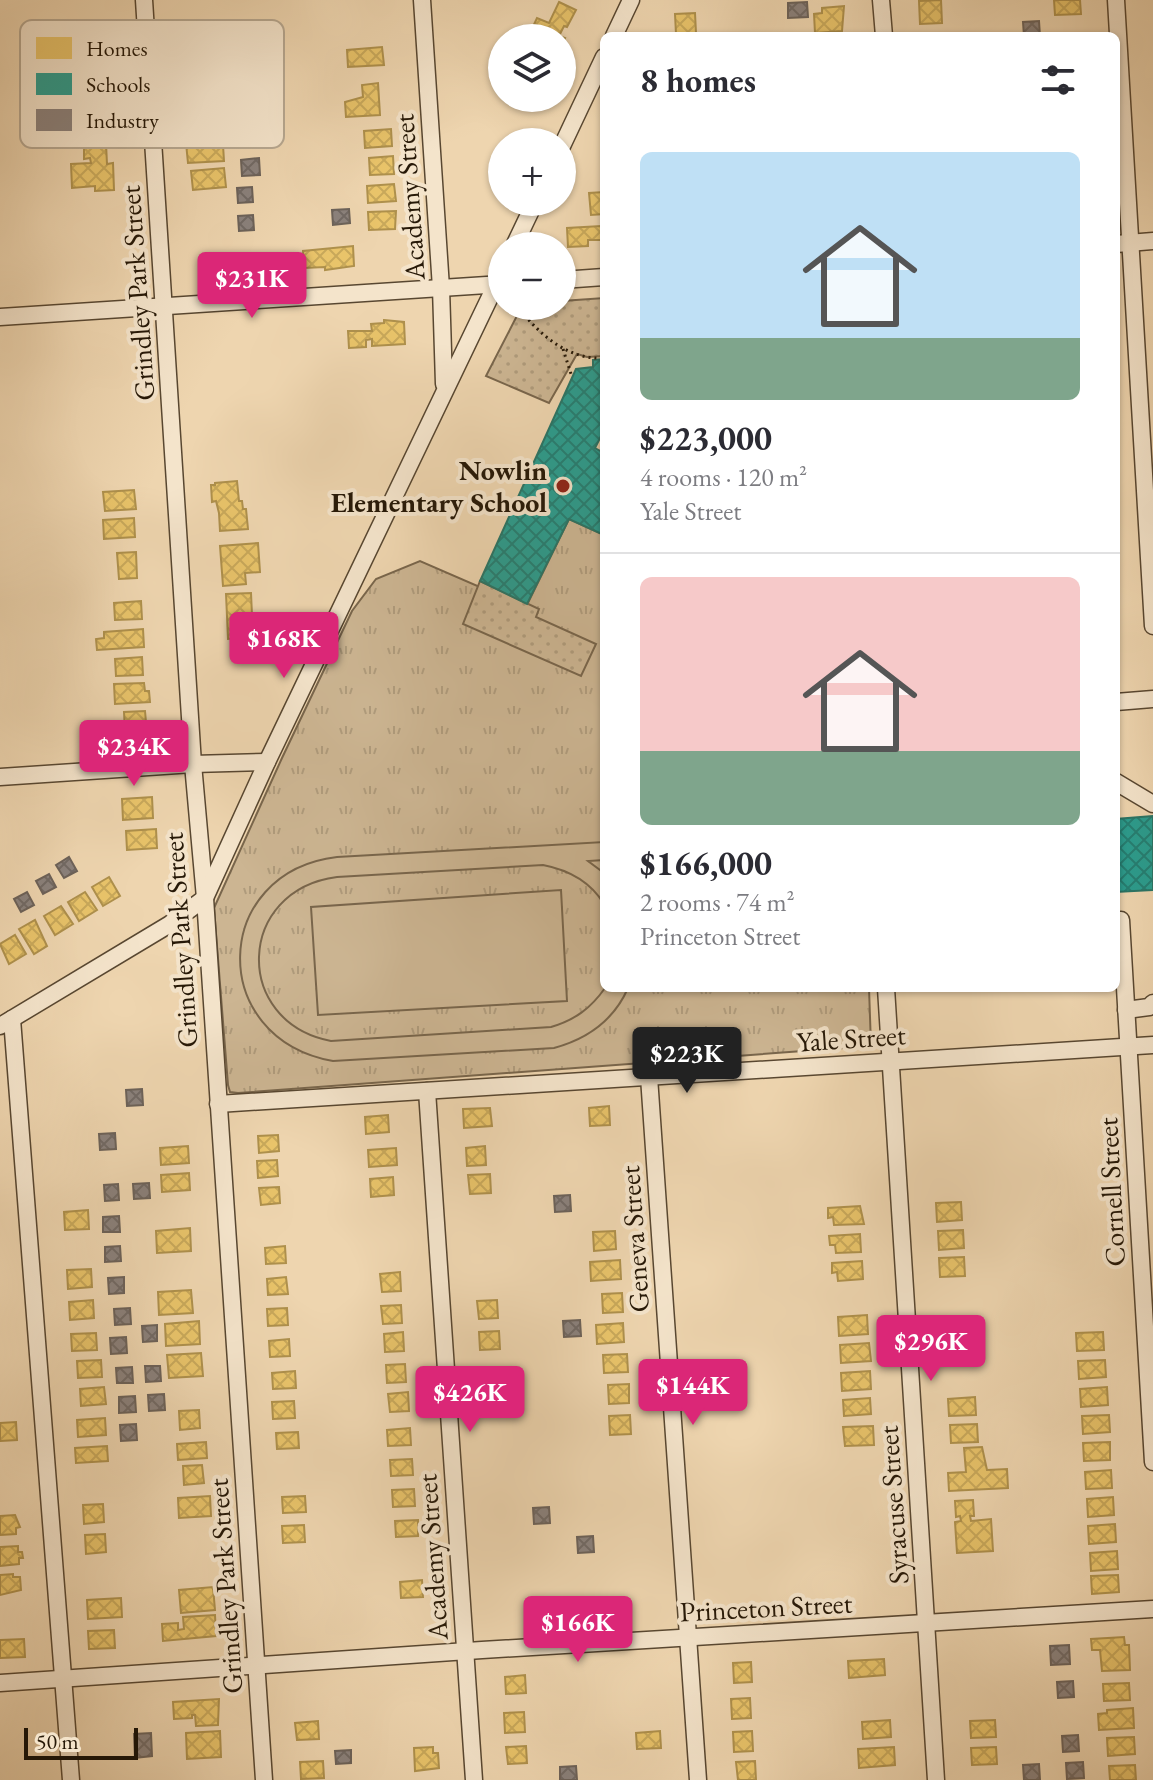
<!DOCTYPE html>
<html lang="en">
<head>
<meta charset="utf-8">
<style>
  :root { --surface:#fff; --page:#f2f2f3; --text:#2b2b33; --muted:#7c7c81; --line:#e1e1e2; --accent:#db2777 }
  body { margin:0; font-family:"EB Garamond",serif; background:var(--page); color:var(--text); height:100vh; display:flex; flex-direction:column; font-size:30px; white-space:nowrap }
  * { box-sizing:border-box; margin:0 }
  p { font-size:26px; color:var(--muted) }
  .icon { flex:none; width:44px; height:44px; fill:none; stroke:currentColor; stroke-width:2; stroke-linecap:round; stroke-linejoin:round }
  .map { position:relative; flex:1; overflow:hidden }
  .drawer { position:absolute; left:600px; top:32px; width:520px; height:960px; display:flex; flex-direction:column; background:var(--surface); border-radius:12px; box-shadow:0 2px 6px #0004 }
  .drawer>* { flex:none }
  .buttons { position:absolute; left:488px; top:24px; display:grid; gap:16px }
  .buttons a { display:grid; place-items:center; width:88px; height:88px; border-radius:50%; background:var(--surface); box-shadow:0 2px 6px #0004; font-size:40px }
  .scale { position:absolute; left:24px; bottom:20px; width:114px; box-sizing:border-box; padding-left:8px; border:4px solid #261807; border-top:0; font-size:22px; line-height:28px; white-space:nowrap; color:#261807; -webkit-text-stroke:6px #f4e4cb; paint-order:stroke }
  .price { position:absolute; translate:-50% -68px; padding:0 18px; border-radius:8px; background:var(--accent); color:#fff; font-size:26px; line-height:52px; filter:drop-shadow(0 2px 4px #0008) }
  .price::after { content:''; position:absolute; left:50%; top:48px; width:24px; height:18px; margin-left:-12px; background:inherit; clip-path:polygon(0 0,100% 0,50% 100%) }
  .price.active { background:#222; color:#fff }
  ul { padding:0; list-style:none }
  li { display:grid; align-content:center; gap:16px; height:424px; padding:0 40px }
  li+li { border-top:2px solid var(--line) }
  li span { display:grid; place-items:center; height:248px; border-radius:12px; color:#555 }
  li>.icon { margin-inline-start:auto }
  span .icon { width:144px; height:144px; fill:#fffc; stroke-width:1 }
  li b { font-size:34px }
  h2 { display:flex; justify-content:space-between; align-items:center; height:96px; padding:0 40px; font-size:34px }
  .map>svg:first-child { display:block }
  .grass { fill:url(#grass-tufts); stroke:#79664c; stroke-width:2 }
  .park { fill:url(#park-dots); stroke:#79664c; stroke-width:2 }
  .pitch { fill:#ccb592; stroke:#79664c; stroke-width:2 }
  .homes { fill:url(#homes-cross-hatch); stroke:#ae904c; stroke-width:2 }
  .schools { fill:url(#schools-cross-hatch); stroke:#297566; stroke-width:2 }
  .industry { fill:url(#industry-cross-hatch); stroke:#6c6259; stroke-width:2 }
  .lines { fill:none; stroke-linecap:round; stroke-linejoin:round }
  .minor-casing { stroke:#584731; stroke-width:19 }
  .path { stroke:#261807; stroke-width:3; stroke-dasharray:2 4; stroke-linecap:butt }
  .minor { stroke:#f4e4cb; stroke-width:16 }
  .poi-dot { fill:#8f2418; stroke:#f4e4cb; stroke-width:3 }
  .labels { text-anchor:middle; dominant-baseline:central; stroke-width:8; stroke-linejoin:round; paint-order:stroke }
  .street-label { font-size:28px; fill:#261807; stroke:#f4e4cb }
  .poi-label { font-size:28px; font-weight:bold; fill:#261807; stroke:#f4e4cb; text-anchor:end }
  .key { fill:#f4e4cb; stroke:#b6a790; stroke-width:2 }
  .key-label { font-size:22px; fill:#261807 }
</style>
</head>
<body>
<div class="map">
<svg width="1153" height="1780" viewBox="0 0 1153 1780">
  <defs>
    <pattern id="grass-tufts" width="24" height="20" patternUnits="userSpaceOnUse" patternTransform="scale(2)"><rect width="24" height="20" fill="#ccb592"/><path d="M3 7l-1-3M5 7V3M7 7l1-3M15 17l-1-3M17 17v-4M19 17l1-3" fill="none" stroke="#af9b7c"/></pattern>
    <pattern id="park-dots" width="8" height="8" patternUnits="userSpaceOnUse" patternTransform="scale(2)"><rect width="8" height="8" fill="#ccb592"/><path d="M2 2h.1M6 6h.1" fill="none" stroke="#af9b7c" stroke-width="1.8" stroke-linecap="round"/></pattern>
    <pattern id="homes-cross-hatch" width="8" height="8" patternUnits="userSpaceOnUse" patternTransform="scale(2)"><rect width="8" height="8" fill="#e9c46a"/><path d="M0 0l8 8M0 8l8-8" fill="none" stroke="#c8a85a"/></pattern>
    <pattern id="schools-cross-hatch" width="8" height="8" patternUnits="userSpaceOnUse" patternTransform="scale(2)"><rect width="8" height="8" fill="#2a9d8f"/><path d="M0 0l8 8M0 8l8-8" fill="none" stroke="#247f73"/></pattern>
    <pattern id="industry-cross-hatch" width="8" height="8" patternUnits="userSpaceOnUse" patternTransform="scale(2)"><rect width="8" height="8" fill="#8a817c"/><path d="M0 0l8 8M0 8l8-8" fill="none" stroke="#716964"/></pattern>
  </defs>
  <rect width="100%" height="100%" fill="#eed5af"/>
  <filter id="stains"><feTurbulence type="fractalNoise" baseFrequency=".0025" numOctaves="4"/><feColorMatrix values="0 0 0 0 .2 0 0 0 0 .09 0 0 0 0 .02 0 0 0 .5 -.17"/></filter>
  <radialGradient id="worn" r=".72"><stop offset=".6" stop-color="#630" stop-opacity="0"/><stop offset="1" stop-color="#630" stop-opacity=".3"/></radialGradient>
  <polygon class="grass" points="569,519 604,535 604,988 869,988 871,1046 238,1093 230,1092 228,1085 214,908 282,758 352,611 376,579 420,561 526,607"/>
  <g class="park">
    <polygon points="604,298 604,356 587,357 577,354 549,403 486,376 522,306 562,306 562,301"/>
    <polygon points="480,581 539,609 536,617 596,644 581,676 463,624"/>
  </g>
  <g class="pitch">
    <path d="M604,842V860L588,861L604,873V904C590,881 569,870 543,865L337,877C236,890 232,1022 331,1041L551,1027C575,1020 591,1008 605,988H628C614,1020 587,1039 554,1048L333,1061C206,1038 211,872 337,857Z"/>
    <polygon points="561,890 567,1001 318,1015 311,907"/>
  </g>
  <g class="homes">
    <polygon points="941,0 942,23 920,24 919,1"/>
    <polygon points="1054,0 1080,0 1081,14 1055,15"/>
    <polygon points="559,2 576,10 567,27 564,26 559,36 565,38 562,44 562,38 528,37 537,18 549,23"/>
    <polygon points="844,6 842,31 815,33 814,14 822,13 822,8"/>
    <polygon points="695,13 696,33 676,34 675,14"/>
    <polygon points="382,47 384,65 348,67 347,50"/>
    <polygon points="378,83 380,115 346,117 345,102 363,97 362,85"/>
    <polygon points="391,129 392,146 365,148 364,131"/>
    <polygon points="212,141 212,145 223,145 224,161 188,163 186,143"/>
    <polygon points="106,143 107,164 113,163 114,190 95,191 95,186 72,188 71,164 91,163 90,158 84,159 84,145"/>
    <polygon points="393,156 394,174 370,175 369,158"/>
    <polygon points="224,168 226,187 193,190 191,171"/>
    <polygon points="394,184 396,201 368,203 367,186"/>
    <polygon points="604,192 604,214 591,215 589,193"/>
    <polygon points="396,211 395,229 369,230 368,212"/>
    <polygon points="601,226 602,240 588,240 588,246 568,247 567,228"/>
    <polygon points="353,246 354,266 325,270 325,267 304,268 303,251"/>
    <polygon points="384,320 404,322 405,344 372,346 372,339 366,340 366,347 349,348 348,331 372,331 371,324 384,323"/>
    <polygon points="237,481 239,501 242,501 243,509 246,509 248,529 220,531 219,513 216,501 212,502 211,485 215,485 215,483"/>
    <polygon points="134,490 136,509 105,511 103,492"/>
    <polygon points="134,518 135,537 104,539 103,520"/>
    <polygon points="258,543 260,572 245,573 246,584 223,586 220,546"/>
    <polygon points="136,552 137,578 119,579 117,553"/>
    <polygon points="251,593 253,637 228,639 226,594"/>
    <polygon points="141,601 142,619 115,620 114,603"/>
    <polygon points="143,629 144,647 97,650 96,639 104,638 104,632"/>
    <polygon points="142,657 143,675 116,676 115,659"/>
    <polygon points="144,683 145,691 149,691 150,702 115,704 114,684"/>
    <polygon points="145,711 148,744 119,744 119,748 105,749 104,734 125,732 124,712"/>
    <polygon points="152,797 153,818 123,820 122,799"/>
    <polygon points="156,829 157,848 127,850 126,831"/>
    <polygon points="109,877 120,896 103,906 92,887"/>
    <polygon points="85,892 97,910 79,921 68,902"/>
    <polygon points="61,906 73,924 55,935 44,916"/>
    <polygon points="35,920 47,946 34,954 19,929"/>
    <polygon points="15,935 26,954 9,964 0,944"/>
    <polygon points="609,1106 610,1125 590,1126 589,1108"/>
    <polygon points="490,1108 492,1126 464,1128 463,1109"/>
    <polygon points="388,1115 389,1132 366,1134 365,1117"/>
    <polygon points="278,1135 279,1151 259,1153 258,1136"/>
    <polygon points="188,1146 189,1163 161,1165 160,1148"/>
    <polygon points="485,1146 486,1165 467,1166 466,1148"/>
    <polygon points="396,1148 397,1165 369,1167 368,1150"/>
    <polygon points="277,1160 278,1176 258,1178 257,1161"/>
    <polygon points="189,1173 190,1190 162,1192 161,1175"/>
    <polygon points="490,1174 491,1193 470,1194 468,1175"/>
    <polygon points="393,1177 394,1195 371,1197 370,1179"/>
    <polygon points="279,1187 280,1203 261,1205 259,1188"/>
    <polygon points="961,1202 962,1220 937,1222 936,1203"/>
    <polygon points="860,1206 864,1224 834,1225 833,1217 828,1218 828,1208"/>
    <polygon points="88,1210 89,1229 65,1230 64,1212"/>
    <polygon points="190,1228 191,1251 157,1253 156,1231"/>
    <polygon points="963,1230 964,1248 939,1250 938,1231"/>
    <polygon points="615,1231 616,1249 594,1251 593,1232"/>
    <polygon points="860,1234 861,1252 836,1253 835,1245 830,1245 829,1236"/>
    <polygon points="285,1246 286,1263 266,1264 265,1248"/>
    <polygon points="964,1257 965,1276 940,1277 939,1258"/>
    <polygon points="620,1260 621,1279 591,1281 590,1262"/>
    <polygon points="862,1261 863,1279 838,1281 837,1272 832,1273 832,1263"/>
    <polygon points="91,1269 92,1287 68,1289 67,1270"/>
    <polygon points="400,1272 401,1291 382,1292 380,1274"/>
    <polygon points="286,1277 288,1294 268,1295 267,1279"/>
    <polygon points="191,1290 193,1313 159,1315 158,1292"/>
    <polygon points="622,1293 623,1312 603,1313 602,1294"/>
    <polygon points="93,1300 94,1318 70,1320 69,1302"/>
    <polygon points="497,1300 498,1318 479,1319 477,1301"/>
    <polygon points="401,1305 402,1323 383,1324 381,1306"/>
    <polygon points="287,1308 288,1325 268,1326 267,1309"/>
    <polygon points="867,1315 868,1334 839,1336 838,1317"/>
    <polygon points="199,1321 200,1344 166,1346 165,1324"/>
    <polygon points="623,1323 624,1342 597,1344 596,1325"/>
    <polygon points="499,1331 500,1349 480,1350 479,1332"/>
    <polygon points="403,1332 404,1351 385,1352 384,1334"/>
    <polygon points="1103,1332 1104,1350 1077,1351 1076,1333"/>
    <polygon points="96,1333 97,1350 72,1351 71,1334"/>
    <polygon points="289,1339 290,1356 270,1357 269,1341"/>
    <polygon points="972,1340 972,1346 980,1346 981,1357 942,1360 941,1349 944,1349 944,1342"/>
    <polygon points="869,1343 871,1361 841,1363 840,1345"/>
    <polygon points="201,1353 203,1376 169,1378 167,1355"/>
    <polygon points="627,1354 628,1372 604,1373 603,1355"/>
    <polygon points="101,1360 102,1377 78,1378 77,1361"/>
    <polygon points="1105,1360 1106,1377 1079,1379 1078,1361"/>
    <polygon points="405,1364 406,1382 387,1383 386,1365"/>
    <polygon points="295,1371 296,1388 273,1389 272,1373"/>
    <polygon points="870,1371 871,1389 842,1391 841,1373"/>
    <polygon points="629,1384 629,1403 609,1404 608,1385"/>
    <polygon points="104,1387 106,1404 81,1406 80,1389"/>
    <polygon points="1107,1387 1108,1405 1081,1407 1080,1389"/>
    <polygon points="408,1392 409,1411 390,1412 388,1394"/>
    <polygon points="975,1397 976,1415 949,1416 948,1399"/>
    <polygon points="870,1398 871,1414 844,1416 843,1400"/>
    <polygon points="294,1401 295,1418 273,1419 272,1402"/>
    <polygon points="199,1410 200,1428 180,1430 179,1411"/>
    <polygon points="630,1415 631,1434 610,1435 609,1416"/>
    <polygon points="1109,1415 1110,1432 1083,1434 1082,1416"/>
    <polygon points="105,1418 106,1435 78,1437 77,1420"/>
    <polygon points="16,1422 17,1440 0,1441 0,1423"/>
    <polygon points="977,1424 978,1442 951,1443 950,1425"/>
    <polygon points="873,1426 874,1445 845,1446 843,1427"/>
    <polygon points="410,1428 411,1445 388,1446 387,1430"/>
    <polygon points="298,1432 299,1448 277,1449 276,1433"/>
    <polygon points="206,1442 207,1458 178,1460 177,1444"/>
    <polygon points="1110,1442 1110,1460 1084,1461 1083,1443"/>
    <polygon points="107,1446 108,1461 76,1463 75,1448"/>
    <polygon points="982,1447 987,1470 1007,1469 1008,1488 949,1491 948,1473 966,1472 964,1448"/>
    <polygon points="412,1459 413,1475 391,1476 390,1460"/>
    <polygon points="202,1465 204,1483 184,1485 183,1466"/>
    <polygon points="1111,1470 1112,1488 1086,1489 1085,1472"/>
    <polygon points="414,1489 415,1506 393,1507 392,1490"/>
    <polygon points="210,1496 211,1516 179,1518 178,1498"/>
    <polygon points="305,1496 306,1512 283,1513 282,1497"/>
    <polygon points="1113,1497 1114,1515 1088,1517 1087,1499"/>
    <polygon points="973,1500 974,1516 970,1516 971,1521 991,1519 993,1551 957,1553 955,1522 961,1521 960,1516 956,1517 955,1501"/>
    <polygon points="103,1504 104,1522 84,1524 83,1505"/>
    <polygon points="15,1515 20,1527 16,1528 16,1534 0,1535 0,1516"/>
    <polygon points="418,1520 418,1536 396,1537 395,1521"/>
    <polygon points="1115,1524 1116,1542 1089,1544 1088,1526"/>
    <polygon points="304,1525 305,1542 283,1543 282,1526"/>
    <polygon points="105,1534 106,1552 86,1554 85,1535"/>
    <polygon points="18,1546 18,1552 22,1552 23,1558 19,1558 19,1564 0,1566 0,1547"/>
    <polygon points="1117,1551 1118,1569 1091,1571 1090,1553"/>
    <polygon points="13,1574 13,1577 20,1577 21,1590 0,1595 0,1575"/>
    <polygon points="1118,1575 1119,1592 1092,1594 1091,1576"/>
    <polygon points="422,1580 423,1597 401,1598 400,1582"/>
    <polygon points="213,1587 215,1610 181,1613 179,1590"/>
    <polygon points="121,1598 122,1617 88,1619 87,1600"/>
    <polygon points="215,1615 216,1636 163,1641 162,1624 178,1623 178,1630 184,1629 183,1617"/>
    <polygon points="114,1630 115,1648 89,1649 88,1631"/>
    <polygon points="1124,1637 1125,1645 1129,1645 1130,1670 1102,1671 1100,1650 1092,1650 1091,1639"/>
    <polygon points="24,1639 25,1657 0,1658 0,1640"/>
    <polygon points="884,1659 885,1675 849,1678 848,1661"/>
    <polygon points="751,1662 752,1682 734,1683 733,1663"/>
    <polygon points="525,1675 526,1693 506,1694 505,1677"/>
    <polygon points="1129,1683 1130,1700 1104,1701 1103,1684"/>
    <polygon points="750,1698 751,1718 732,1719 731,1699"/>
    <polygon points="219,1699 218,1725 196,1726 195,1715 192,1715 192,1718 174,1719 173,1702"/>
    <polygon points="1133,1708 1134,1728 1099,1730 1098,1714 1107,1713 1107,1710"/>
    <polygon points="524,1712 525,1732 505,1733 504,1713"/>
    <polygon points="890,1720 891,1737 863,1739 862,1722"/>
    <polygon points="995,1720 996,1737 971,1738 970,1721"/>
    <polygon points="318,1721 319,1739 297,1740 295,1723"/>
    <polygon points="220,1731 221,1757 187,1759 186,1733"/>
    <polygon points="660,1731 661,1748 637,1749 636,1733"/>
    <polygon points="752,1731 753,1751 734,1752 733,1732"/>
    <polygon points="1134,1737 1135,1754 1108,1756 1107,1738"/>
    <polygon points="526,1746 527,1763 508,1764 506,1747"/>
    <polygon points="433,1747 433,1753 438,1753 439,1768 415,1771 414,1748"/>
    <polygon points="894,1747 895,1765 859,1768 858,1749"/>
    <polygon points="996,1747 997,1764 972,1765 971,1748"/>
    <polygon points="323,1761 324,1778 301,1779 300,1762"/>
    <polygon points="755,1761 756,1780 738,1780 736,1762"/>
    <polygon points="1135,1765 1136,1780 1110,1780 1109,1766"/>
  </g>
  <g class="schools">
    <polygon points="604,359 604,430 595,448 604,453 604,535 569,519 527,604 480,581 576,369 593,367 593,360"/>
    <polygon points="1153,816 1153,890 1116,892 1116,819"/>
  </g>
  <g class="industry">
    <polygon points="807,2 808,17 788,18 788,3"/>
    <polygon points="1039,21 1040,36 1024,36 1023,22"/>
    <polygon points="259,158 260,175 242,176 241,160"/>
    <polygon points="252,187 253,202 238,203 237,188"/>
    <polygon points="349,209 350,223 333,225 332,210"/>
    <polygon points="253,215 254,230 239,231 238,216"/>
    <polygon points="252,256 252,271 237,272 236,257"/>
    <polygon points="69,857 77,871 64,878 56,865"/>
    <polygon points="49,874 56,887 43,894 36,881"/>
    <polygon points="27,892 34,905 21,912 14,899"/>
    <polygon points="142,1089 143,1105 127,1106 126,1090"/>
    <polygon points="115,1133 116,1149 100,1150 99,1134"/>
    <polygon points="149,1183 150,1198 134,1199 133,1184"/>
    <polygon points="118,1184 119,1200 105,1201 104,1185"/>
    <polygon points="570,1195 571,1211 555,1212 554,1196"/>
    <polygon points="119,1216 120,1232 103,1232 103,1217"/>
    <polygon points="120,1246 121,1261 105,1262 105,1247"/>
    <polygon points="124,1277 124,1293 109,1294 108,1278"/>
    <polygon points="130,1308 131,1324 115,1325 114,1309"/>
    <polygon points="580,1320 581,1336 564,1337 563,1321"/>
    <polygon points="157,1325 157,1341 143,1342 142,1326"/>
    <polygon points="126,1337 127,1353 111,1354 110,1338"/>
    <polygon points="145,1366 160,1366 161,1381 146,1382"/>
    <polygon points="132,1367 133,1383 117,1383 116,1368"/>
    <polygon points="164,1394 165,1410 149,1411 148,1395"/>
    <polygon points="135,1396 136,1412 119,1413 119,1397"/>
    <polygon points="136,1424 137,1440 121,1441 120,1425"/>
    <polygon points="549,1507 550,1523 534,1524 533,1508"/>
    <polygon points="593,1536 594,1552 578,1553 577,1537"/>
    <polygon points="1069,1645 1070,1664 1051,1665 1050,1646"/>
    <polygon points="1073,1681 1074,1697 1058,1698 1057,1682"/>
    <polygon points="151,1733 152,1756 135,1758 134,1734"/>
    <polygon points="1078,1735 1079,1751 1063,1752 1062,1736"/>
    <polygon points="351,1750 351,1763 336,1764 335,1751"/>
    <polygon points="1083,1762 1084,1778 1067,1779 1066,1763"/>
    <polygon points="1039,1764 1040,1780 1024,1780 1023,1765"/>
    <polygon points="576,1766 577,1780 560,1780 560,1767"/>
  </g>
  <g class="lines">
    <g class="minor-casing">
      <g id="minor">
        <polyline points="144,0 193,764 205,898 264,1780"/>
        <polyline points="422,0 441,288 444,384"/>
        <polyline points="881,0 884,36"/>
        <polyline points="1116,0 1153,626"/>
        <polyline points="614,36 631,0"/>
        <polyline points="562,146 604,57"/>
        <polyline points="1116,244 1153,241"/>
        <polyline points="514,246 535,202"/>
        <polyline points="562,280 604,277"/>
        <polyline points="0,317 502,284"/>
        <polyline points="1116,702 1153,699"/>
        <polyline points="0,777 193,764 267,762"/>
        <polyline points="1116,782 1153,804"/>
        <polyline points="1121,920 1153,1462"/>
        <polyline points="886,988 936,1780"/>
        <polyline points="1126,1010 1149,1007 1153,1003"/>
        <polyline points="12,1019 71,1780"/>
        <polyline points="0,1026 170,924 205,898 267,762 502,272"/>
        <polyline points="649,1077 698,1780"/>
        <polyline points="427,1091 474,1780"/>
        <polyline points="218,1104 1153,1045"/>
        <polyline points="0,1683 482,1650 1153,1609"/>
      </g>
    </g>
    <g class="path">
      <path d="M517,306C539,334 567,360 604,358"/>
      <polyline points="563,349 572,377"/>
    </g>
    <use href="#minor" class="minor"/>
  </g>
  <circle class="poi-dot" cx="563" cy="486" r="8"/>
  <g class="labels">
    <g class="street-label">
      <text transform="translate(409 197) rotate(-94)">Academy Street</text>
      <text transform="translate(137 293) rotate(-94)">Grindley Park Street</text>
      <text transform="translate(180 940) rotate(-94)">Grindley Park Street</text>
      <text transform="translate(851 1038) rotate(-4)">Yale Street</text>
      <text transform="translate(1111 1192) rotate(-93)">Cornell Street</text>
      <text transform="translate(634 1239) rotate(-94)">Geneva Street</text>
      <text transform="translate(893 1505) rotate(-94)">Syracuse Street</text>
      <text transform="translate(432 1557) rotate(-94)">Academy Street</text>
      <text transform="translate(225 1586) rotate(-94)">Grindley Park Street</text>
      <text transform="translate(766 1607) rotate(-3)">Princeton Street</text>
    </g>
    <g class="poi-label">
      <text x="547" y="470">Nowlin<tspan x="547" dy="32">Elementary School</tspan></text>
    </g>
  </g>
  <rect x="20" y="20" width="264" height="128" rx="12" class="key"/>
  <rect x="36" y="37" width="36" height="22" fill="#e9c46a"/>
  <rect x="36" y="73" width="36" height="22" fill="#2a9d8f"/>
  <rect x="36" y="109" width="36" height="22" fill="#8a817c"/>
  <g class="key-label">
    <text x="86" y="56">Homes</text>
    <text x="86" y="92">Schools</text>
    <text x="86" y="128">Industry</text>
  </g>
  <rect width="100%" height="100%" filter="url(#stains)"/>
  <rect width="100%" height="100%" fill="url(#worn)"/>
</svg>
<div class="buttons">
<a><svg class="icon" aria-label="layers" viewBox="0 0 24 24"><path d="M12 4l9 5-9 5-9-5zM3 14l9 5 9-5"/></svg></a>
<a>+</a>
<a>−</a>
</div>
<div class="scale">50 m</div>
<b class="price" style="left:252px;top:320px">$231K</b>
<b class="price" style="left:284px;top:680px">$168K</b>
<b class="price" style="left:134px;top:788px">$234K</b>
<b class="price active" style="left:687px;top:1095px">$223K</b>
<b class="price" style="left:931px;top:1383px">$296K</b>
<b class="price" style="left:693px;top:1427px">$144K</b>
<b class="price" style="left:470px;top:1434px">$426K</b>
<b class="price" style="left:578px;top:1664px">$166K</b>
<section class="drawer">
<h2>8 homes<svg class="icon" aria-label="filters" viewBox="0 0 24 24"><path d="M4 7h16M4 17h16"/><circle cx="9" cy="7" r="2"/><circle cx="15" cy="17" r="2"/></svg></h2>
<ul>
<li><span style="background:linear-gradient(#bfe0f5 75%,#7fa58c 0)"><svg class="icon" aria-label="home" viewBox="0 0 24 24"><path d="M3 11l9-7 9 7M6 9v11h12V9"/></svg></span><div><b>$223,000</b><p>4 rooms · 120 m²</p><p>Yale Street</p></div></li>
<li><span style="background:linear-gradient(#f6c9c9 70%,#7fa58c 0)"><svg class="icon" aria-label="home" viewBox="0 0 24 24"><path d="M3 11l9-7 9 7M6 9v11h12V9"/></svg></span><div><b>$166,000</b><p>2 rooms · 74 m²</p><p>Princeton Street</p></div></li>
</ul>
</section>
</div>
</body>
</html>
